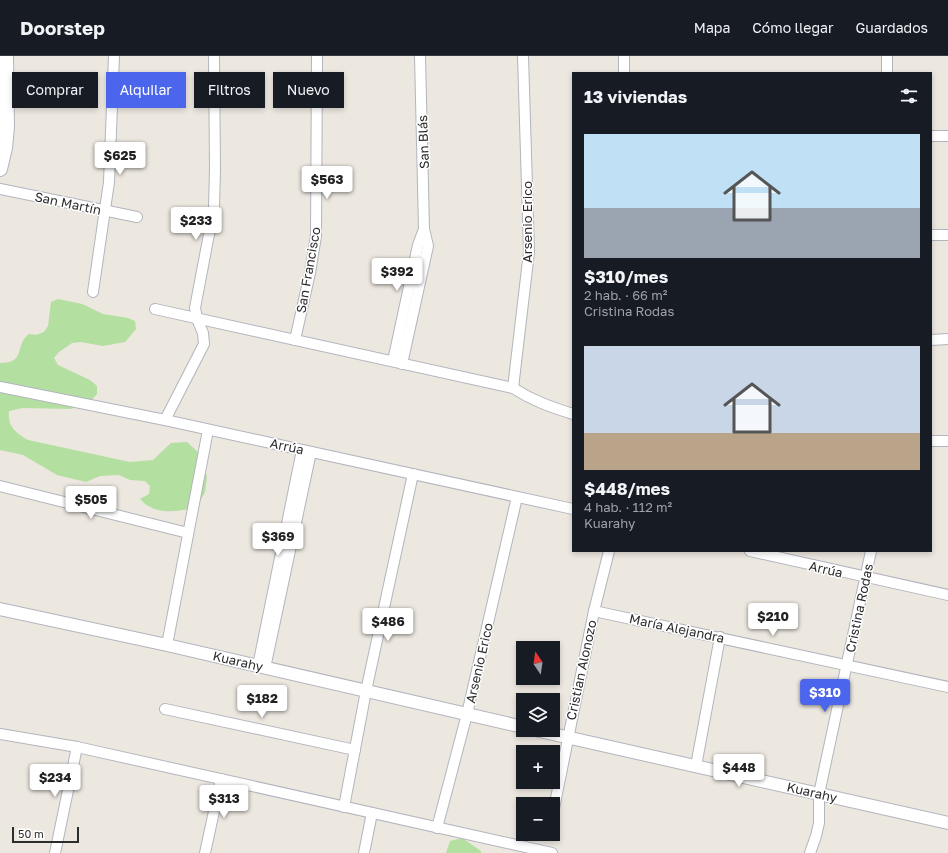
<!DOCTYPE html>
<html lang="es">
<head>
<meta charset="utf-8">
<style>
  :root { --surface:#171b24; --page:#242831; --text:#f1f3f6; --muted:#9ea1a6; --line:#363941; --accent:#4c65ed }
  body { margin:0; font-family:"Golos Text",sans-serif; background:var(--page); color:var(--text); height:100vh; display:flex; flex-direction:column; font-size:15px; white-space:nowrap }
  * { box-sizing:border-box; margin:0 }
  p { font-size:13px; color:var(--muted) }
  .icon { flex:none; width:22px; height:22px; fill:none; stroke:currentColor; stroke-width:2; stroke-linecap:round; stroke-linejoin:round }
  .map { position:relative; flex:1; overflow:hidden }
  .sheet { position:absolute; left:572px; top:16px; width:360px; height:480px; display:flex; flex-direction:column; background:var(--surface); border-radius:0px; box-shadow:0 2px 6px #0003 }
  .sheet>* { flex:none }
  .banner { position:absolute; left:12px; top:16px; width:380px; height:36px; display:flex; gap:8px }
  .needle { width:26px; rotate:347deg }
  .tools { position:absolute; left:516px; top:585px; display:grid; gap:8px }
  .tools a { display:grid; place-items:center; width:44px; height:44px; border-radius:0px; background:var(--surface); box-shadow:0 2px 6px #0003; font-size:20px }
  .scale { position:absolute; left:12px; bottom:10px; width:67px; box-sizing:border-box; padding-left:4px; border:2px solid #2c2c2c; border-top:0; font-size:11px; line-height:14px; white-space:nowrap; color:#2c2c2c; -webkit-text-stroke:3px #fff; paint-order:stroke }
  .price { position:absolute; translate:-50% -34px; padding:0 9px; border-radius:4px; background:#fff; color:#222; font-size:13px; line-height:26px; filter:drop-shadow(0 1px 2px #0008) }
  .price::after { content:''; position:absolute; left:50%; top:24px; width:12px; height:9px; margin-left:-6px; background:inherit; clip-path:polygon(0 0,100% 0,50% 100%) }
  .price.current { background:var(--accent); color:#fff }
  ul { padding:0; list-style:none }
  li { display:grid; align-content:center; gap:8px; height:212px; padding:0 12px }
  li span { display:grid; place-items:center; height:124px; border-radius:0px; color:#555 }
  li>.icon { margin-inline-start:auto }
  span .icon { width:72px; height:72px; fill:#fffc; stroke-width:1 }
  li b { font-size:17px }
  h2 { display:flex; justify-content:space-between; align-items:center; height:48px; padding:0 12px; font-size:17px }
  .tag { padding:0 14px; border-radius:0px; background:var(--surface); box-shadow:0 2px 6px #0003; font-size:14px; line-height:36px }
  .tag.current { background:var(--accent); color:#fff }
  header { display:flex; align-items:center; gap:24px; box-sizing:border-box; height:56px; padding:0 20px; background:var(--surface); border-bottom:1px solid var(--line) }
  header strong { font-size:19px }
  nav { display:flex; gap:22px; margin-inline-start:auto; font-size:14px }
  .map>svg:first-child { display:block }
  .green { fill:#b3dfa0 }
  .lines { fill:none; stroke-linecap:round; stroke-linejoin:round }
  .minor-casing { stroke:#b3b5be; stroke-width:12 }
  .tertiary-casing { stroke:#b3b5be; stroke-width:14 }
  .secondary-casing { stroke:#b3b5be; stroke-width:16 }
  .minor { stroke:#fff; stroke-width:10 }
  .tertiary { stroke:#fff; stroke-width:12 }
  .secondary { stroke:#fff; stroke-width:14 }
  .labels { text-anchor:middle; dominant-baseline:central; stroke-width:3; stroke-linejoin:round; paint-order:stroke }
  .street-label { font-size:13px; fill:#2c2c2c; stroke:#fff }
</style>
</head>
<body>
<header>
<strong>Doorstep</strong>
<nav><a>Mapa</a><a>Cómo llegar</a><a>Guardados</a></nav>
</header>
<div class="map">
<svg width="948" height="797" viewBox="0 0 948 797">
  <rect width="100%" height="100%" fill="#ece7df"/>
  <g class="green">
    <path d="M58,243L82,248L103,258L128,262L135,265L136,273L125,286L103,290L81,286L72,287L59,296L54,302L58,309L90,324L97,330V338L87,349L70,353L23,352L9,355C7,371 16,377 28,384L130,406L153,404L171,387L187,386L200,398L207,421L205,436L197,451C178,456 155,460 140,443L149,438L150,430L145,425L130,424L119,419L100,420L86,426L57,419L23,399L0,394V307C27,307 14,289 29,278L36,279L44,276L48,270L51,246Z"/>
    <polygon points="462,782 481,795 481,797 446,797 450,785"/>
  </g>
  <g class="lines">
    <g class="minor-casing">
      <g id="minor">
        <polyline points="624,0 624,17"/>
        <polyline points="887,0 887,17"/>
        <polyline points="931,80 948,80"/>
        <polyline points="0,133 137,161"/>
        <polyline points="931,179 948,179"/>
        <polyline points="93,236 109,126 114,0"/>
        <path d="M155,253L513,332C533,345 551,351 573,358"/>
        <polyline points="295,284 310,217 316,180 317,0"/>
        <polyline points="931,284 948,283"/>
        <polyline points="393,305 418,189 424,173"/>
        <polyline points="402,308 428,190 424,173 420,0"/>
        <polyline points="0,331 165,364 573,453"/>
        <polyline points="513,332 529,196 523,0"/>
        <polyline points="165,364 204,288 203,277 197,263 195,252 214,152 215,113 214,0"/>
        <polyline points="931,385 948,385"/>
        <polyline points="0,430 188,477"/>
        <polyline points="750,495 948,539"/>
        <polyline points="594,555 948,631"/>
        <polyline points="167,589 208,374"/>
        <polyline points="258,610 302,394"/>
        <polyline points="265,612 311,396"/>
        <polyline points="165,653 355,694"/>
        <polyline points="0,678 77,691 552,797"/>
        <polyline points="696,710 720,581"/>
        <polyline points="344,751 366,635 413,418"/>
        <polyline points="553,757 594,555 609,495"/>
        <polyline points="437,772 467,658 517,441"/>
        <polyline points="55,797 77,691"/>
        <polyline points="205,797 221,723"/>
        <polyline points="364,797 372,757"/>
        <polyline points="810,797 816,780 819,767 819,738 871,495"/>
      </g>
    </g>
    <g class="tertiary-casing">
      <g id="tertiary">
        <polyline points="0,553 167,589 523,671"/>
        <polyline points="535,674 948,767"/>
      </g>
    </g>
    <g class="secondary-casing">
      <polyline id="secondary" points="0,113 5,92 7,71 6,0"/>
    </g>
    <use href="#minor" class="minor"/>
    <use href="#tertiary" class="tertiary"/>
    <use href="#secondary" class="secondary"/>
  </g>
  <g class="labels">
    <g class="street-label">
      <text transform="translate(423 86) rotate(-92)">San Blás</text>
      <text transform="translate(68 147) rotate(12)">San Martín</text>
      <text transform="translate(527 166) rotate(-90)">Arsenio Erico</text>
      <text transform="translate(308 214) rotate(-80)">San Francisco</text>
      <text transform="translate(287 390) rotate(12)">Arrúa</text>
      <text transform="translate(826 513) rotate(13)">Arrúa</text>
      <text transform="translate(859 552) rotate(-78)">Cristina Rodas</text>
      <text transform="translate(677 572) rotate(12)">María Alejandra</text>
      <text transform="translate(238 605) rotate(13)">Kuarahy</text>
      <text transform="translate(479 607) rotate(-77)">Arsenio Erico</text>
      <text transform="translate(581 614) rotate(-78)">Cristian Alonozo</text>
      <text transform="translate(812 736) rotate(13)">Kuarahy</text>
    </g>
  </g>
</svg>
<div class="tools">
<a><svg class="needle" viewBox="-14 -14 28 28"><path d="M0-13l5 13h-10z" fill="#e53935"/><path d="M0 13l5-13h-10z" fill="#9ea1a6"/></svg></a>
<a><svg class="icon" aria-label="layers" viewBox="0 0 24 24"><path d="M12 4l9 5-9 5-9-5zM3 14l9 5 9-5"/></svg></a>
<a>+</a>
<a>−</a>
</div>
<div class="scale">50 m</div>
<b class="price" style="left:120px;top:120px">$625</b>
<b class="price" style="left:327px;top:144px">$563</b>
<b class="price" style="left:196px;top:185px">$233</b>
<b class="price" style="left:397px;top:236px">$392</b>
<b class="price" style="left:91px;top:464px">$505</b>
<b class="price" style="left:278px;top:501px">$369</b>
<b class="price" style="left:773px;top:581px">$210</b>
<b class="price" style="left:388px;top:586px">$486</b>
<b class="price current" style="left:825px;top:657px">$310</b>
<b class="price" style="left:262px;top:663px">$182</b>
<b class="price" style="left:739px;top:732px">$448</b>
<b class="price" style="left:55px;top:742px">$234</b>
<b class="price" style="left:224px;top:763px">$313</b>
<div class="banner">
<a class="tag">Comprar</a>
<a class="tag current">Alquilar</a>
<a class="tag">Filtros</a>
<a class="tag">Nuevo</a>
</div>
<section class="sheet">
<h2>13 viviendas<svg class="icon" aria-label="filters" viewBox="0 0 24 24"><path d="M4 7h16M4 17h16"/><circle cx="9" cy="7" r="2"/><circle cx="15" cy="17" r="2"/></svg></h2>
<ul>
<li><span style="background:linear-gradient(#bfe0f5 60%,#9aa5b1 0)"><svg class="icon" aria-label="home" viewBox="0 0 24 24"><path d="M3 11l9-7 9 7M6 9v11h12V9"/></svg></span><div><b>$310/mes</b><p>2 hab. · 66 m²</p><p>Cristina Rodas</p></div></li>
<li><span style="background:linear-gradient(#c9d6e8 70%,#b9a48a 0)"><svg class="icon" aria-label="home" viewBox="0 0 24 24"><path d="M3 11l9-7 9 7M6 9v11h12V9"/></svg></span><div><b>$448/mes</b><p>4 hab. · 112 m²</p><p>Kuarahy</p></div></li>
</ul>
</section>
</div>
</body>
</html>
